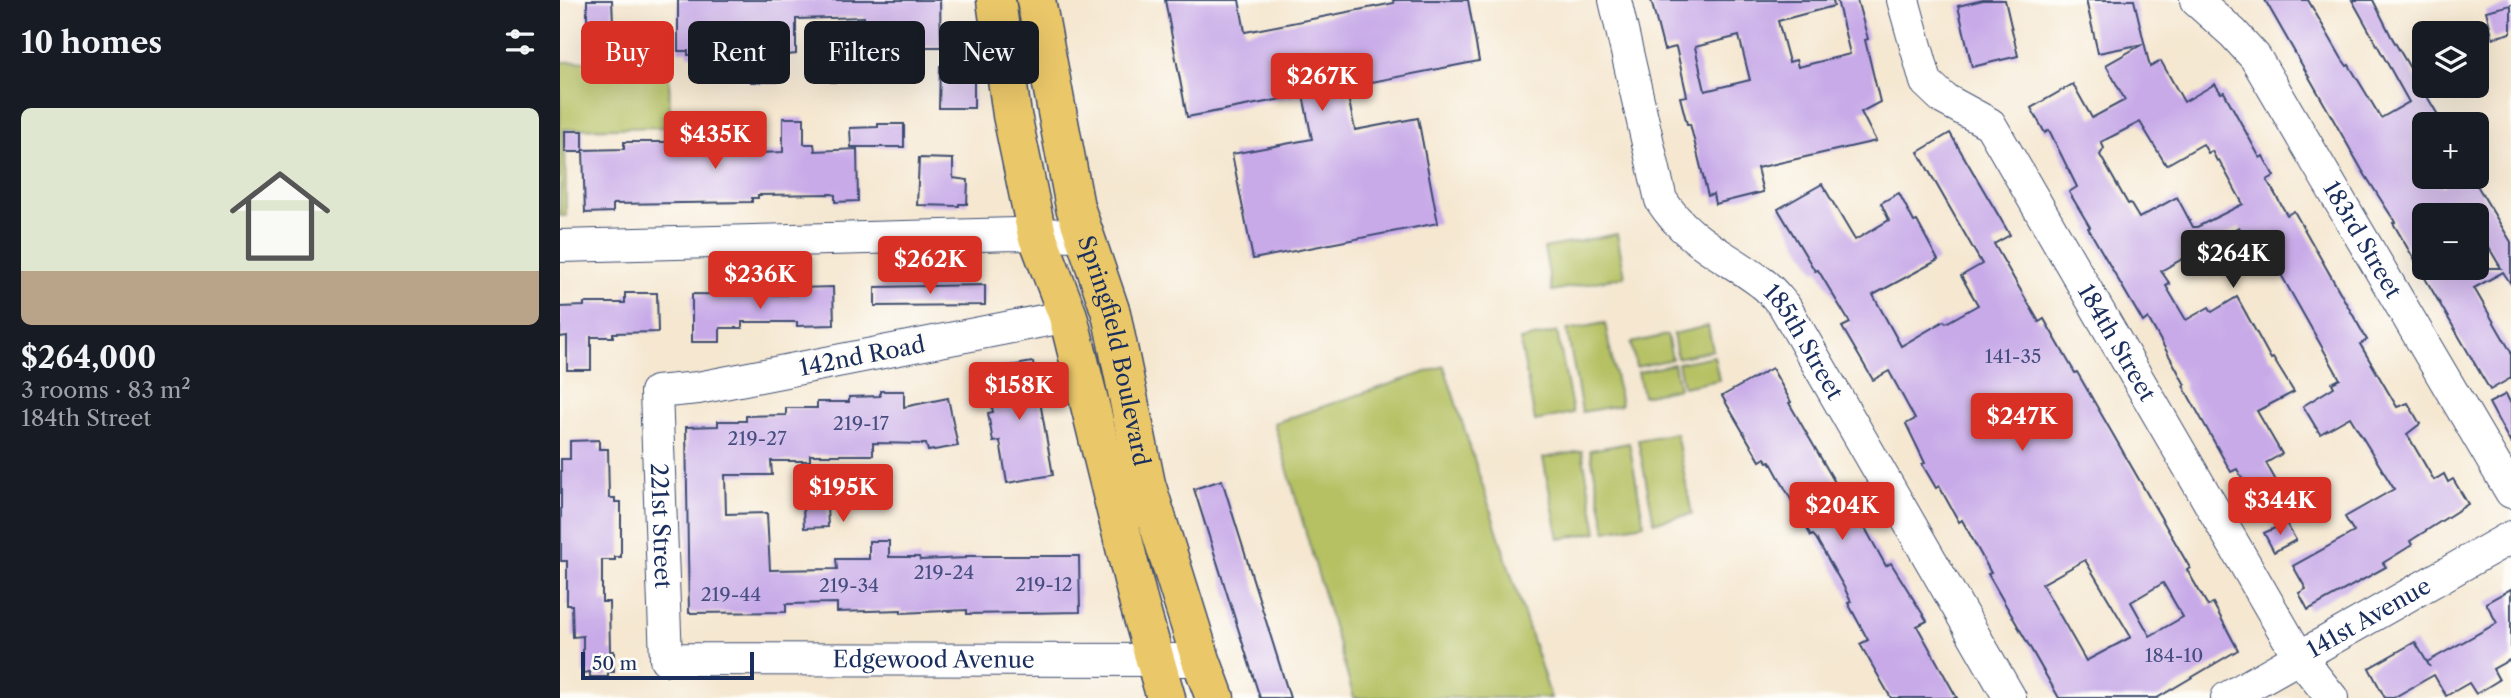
<!DOCTYPE html>
<html lang="en">
<head>
<meta charset="utf-8">
<style>
  :root { --surface:#171b24; --page:#242831; --text:#f1f3f6; --muted:#9ea1a6; --line:#363941; --accent:#d93025 }
  body { margin:0; font-family:"Libre Caslon Text",serif; background:var(--page); color:var(--text); height:100vh; display:flex; flex-direction:column; font-size:26px; white-space:nowrap }
  * { box-sizing:border-box; margin:0 }
  p { font-size:23px; color:var(--muted) }
  .icon { flex:none; width:38px; height:38px; fill:none; stroke:currentColor; stroke-width:2; stroke-linecap:round; stroke-linejoin:round }
  .map { position:relative; flex:1; overflow:hidden }
  .side { display:flex; flex-direction:column; background:var(--surface); width:560px }
  .side>* { flex:none }
  .top-card { position:absolute; left:21px; top:21px; width:665px; height:63px; display:flex; gap:14px }
  .buttons { position:absolute; left:1852px; top:21px; display:grid; gap:14px }
  .buttons a { display:grid; place-items:center; width:77px; height:77px; border-radius:10px; background:var(--surface); box-shadow:0 7px 28px #0002; font-size:35px }
  .scale { position:absolute; left:21px; bottom:18px; width:173px; box-sizing:border-box; padding-left:7px; border:4px solid #1b2f5e; border-top:0; font-size:19px; line-height:24px; white-space:nowrap; color:#1b2f5e; -webkit-text-stroke:5px #fdfcf7; paint-order:stroke }
  .price { position:absolute; translate:-50% -60px; padding:0 16px; border-radius:7px; background:var(--accent); color:#fff; font-size:23px; line-height:46px; filter:drop-shadow(0 2px 4px #0008) }
  .price::after { content:''; position:absolute; left:50%; top:42px; width:21px; height:16px; margin-left:-10px; background:inherit; clip-path:polygon(0 0,100% 0,50% 100%) }
  .price.on { background:#222; color:#fff }
  ul { padding:0; list-style:none }
  li { display:grid; align-content:center; gap:14px; height:371px; padding:0 21px }
  li+li { border-top:2px solid var(--line) }
  li span { display:grid; place-items:center; height:217px; border-radius:10px; color:#555 }
  li>.icon { margin-inline-start:auto }
  span .icon { width:126px; height:126px; fill:#fffc; stroke-width:1 }
  li b { font-size:30px }
  h2 { display:flex; justify-content:space-between; align-items:center; height:84px; padding:0 21px; font-size:30px }
  .pill { padding:0 24px; border-radius:10px; background:var(--surface); box-shadow:0 7px 28px #0002; font-size:24px; line-height:63px }
  .pill.on { background:var(--accent); color:#fff }
  main { display:flex; flex:1; min-height:0 }
  .map>svg:first-child { display:block }
  .green { fill:#b5c163; stroke:#687860; stroke-width:2 }
  .building { fill:#c8aae8; fill-rule:evenodd }
  .lines { fill:none; stroke-linecap:round; stroke-linejoin:round }
  .minor-casing { stroke:#3c4b6f; stroke-width:34 }
  .major-casing { stroke:#3c4b6f; stroke-width:41 }
  .minor { stroke:#fff; stroke-width:32 }
  .major { stroke:#eac769; stroke-width:38 }
  .labels { text-anchor:middle; dominant-baseline:central; stroke-width:6; stroke-linejoin:round; paint-order:stroke }
  .number-label { font-size:19px; fill:#464e80 }
  .street-label { font-size:23px; fill:#1b2f5e; stroke:#fdfcf7 }
</style>
</head>
<body>
<main>
<section class="side">
<h2>10 homes<svg class="icon" aria-label="filters" viewBox="0 0 24 24"><path d="M4 7h16M4 17h16"/><circle cx="9" cy="7" r="2"/><circle cx="15" cy="17" r="2"/></svg></h2>
<ul>
<li><span style="background:linear-gradient(#dfe7d0 75%,#b9a48a 0)"><svg class="icon" aria-label="home" viewBox="0 0 24 24"><path d="M3 11l9-7 9 7M6 9v11h12V9"/></svg></span><div><b>$264,000</b><p>3 rooms · 83 m²</p><p>184th Street</p></div></li>
</ul>
</section>
<div class="map">
<svg width="1951" height="698" viewBox="0 0 1951 698">
  <rect width="100%" height="100%" fill="#fdfcf7"/>
  <filter id="ink" filterUnits="userSpaceOnUse"><feTurbulence type="fractalNoise" baseFrequency=".0143" numOctaves="2"/><feDisplacementMap in="SourceGraphic" scale="14" xChannelSelector="R" yChannelSelector="G"/><feConvolveMatrix kernelMatrix="1 2 1 2 8 2 1 2 1" color-interpolation-filters="sRGB"/></filter>
  <filter id="wash" filterUnits="userSpaceOnUse"><feTurbulence type="fractalNoise" baseFrequency=".00686" numOctaves="4" result="noise"/><feDisplacementMap in="SourceGraphic" scale="28" xChannelSelector="R" yChannelSelector="G"/><feGaussianBlur stdDeviation="1.57" result="paint"/><feColorMatrix in="noise" values="0 0 0 0 0 0 0 0 0 0 0 0 0 0 0 0 0 1.4 0 .05"/><feComposite in="paint" operator="in"/></filter>
  <g filter="url(#wash)">
    <rect width="100%" height="100%" fill="#f5e7d0"/>
    <g class="green">
      <polygon points="109,60 110,127 5,129 6,216 0,216 0,62"/>
      <polygon points="1057,234 1065,276 992,291 984,248"/>
      <polygon points="1045,323 1061,405 1022,412 1007,330"/>
      <polygon points="1148,326 1153,350 1117,358 1113,334"/>
      <polygon points="997,332 1013,413 975,421 960,340"/>
      <polygon points="1107,335 1112,359 1076,367 1071,343"/>
      <polygon points="1154,356 1159,380 1123,387 1118,363"/>
      <polygon points="1114,364 1119,388 1083,396 1078,372"/>
      <polygon points="884,366 991,698 794,698 714,423"/>
      <polygon points="1116,433 1132,514 1094,522 1078,440"/>
      <polygon points="1069,443 1084,524 1046,531 1030,450"/>
      <polygon points="1022,451 1037,532 999,539 983,458"/>
    </g>
    <g id="blocks">
      <g class="building">
        <polygon points="27,0 52,0 53,23 27,23"/>
        <polygon points="118,0 380,0 381,47 350,47 349,21 304,22 304,17 236,19 236,54 218,56 218,82 191,82 191,54 128,55 128,51 118,51"/>
        <polygon points="605,0 679,0 685,32 834,3 833,0 908,0 919,61 786,87 795,130 858,118 878,223 693,259 672,154 752,139 743,95 627,117"/>
        <path d="M1091,0H1273L1274,6L1218,21L1229,62L1236,60L1238,67L1290,54L1277,0H1297L1308,39L1305,40L1320,102L1301,112L1316,141L1197,168L1203,192L1155,204L1153,194L1148,196L1130,124H1127L1120,97L1127,96L1116,47L1104,50ZM1179,36L1190,80L1145,91L1135,47Z"/>
        <polygon points="1423,0 1445,0 1458,56 1412,67 1398,6"/>
        <path d="M1526,0H1574L1590,67L1601,61L1624,102L1655,84L1661,93L1664,92L1700,158L1703,156L1714,176L1707,180L1727,215L1734,211L1807,340L1800,344L1837,407L1848,403L1860,424L1847,434L1874,480L1884,474L1888,482L1893,479L1908,504L1850,541L1852,545L1823,563L1826,567L1748,610L1739,593L1746,589L1733,566L1794,532L1785,517L1834,489L1790,417L1760,434L1743,406L1774,387L1772,383L1780,379L1710,255L1697,262L1679,227L1601,271L1610,284L1606,286L1626,320L1649,307L1652,312L1677,297L1711,359L1713,358L1734,392L1697,411L1722,454L1706,463L1728,502L1704,516L1677,469L1671,472L1623,386L1625,385L1616,368L1588,318L1583,322L1528,228L1530,227L1509,192L1517,187L1489,130L1485,133L1471,108L1513,84L1532,118L1565,100L1546,65L1583,44L1538,53ZM1580,122L1606,165L1643,144L1648,153L1652,151L1657,161L1659,160L1683,204L1637,227H1633L1617,197L1579,218L1570,203L1568,204L1540,155L1544,148L1541,142Z"/>
        <path d="M1705,0H1748L1782,59L1787,66L1789,65L1821,118L1849,102L1792,0H1813L1831,36L1878,115L1875,117L1880,124H1864V177H1875L1881,187L1899,177H1912L1951,242V284L1943,272L1914,288L1951,352V378L1930,390L1833,223L1835,222L1802,170ZM1864,215H1916V226L1941,268H1864Z"/>
        <polygon points="1951,5 1951,33 1933,38 1926,11"/>
        <polygon points="271,61 294,62 294,82 271,82"/>
        <polygon points="380,66 411,66 411,79 414,79 414,108 379,108"/>
        <polygon points="223,118 244,118 244,144 254,144 255,151 297,149 298,201 275,202 275,195 272,194 198,195 198,198 192,198 192,202 53,204 53,212 25,213 23,150 64,149 64,142 118,142 117,125 156,125 156,155 223,152"/>
        <polygon points="318,124 344,124 344,147 291,147 290,128 318,127"/>
        <rect x="5" y="131" width="18" height="21"/>
        <path d="M1390,133L1450,235L1434,244L1479,322L1484,319L1515,373L1517,372L1630,568L1627,570L1648,606L1653,603L1678,650L1597,698H1499L1428,574L1431,573L1402,520L1399,522L1379,486L1376,488L1362,464L1365,463L1346,424L1355,419L1329,371L1313,380L1282,327L1290,323L1258,270L1255,271L1218,209L1262,184L1295,240L1329,220L1321,203L1339,193L1354,222L1357,221L1378,260L1313,295L1341,346L1384,321L1386,323L1418,305L1401,276L1422,264L1358,152ZM1525,560L1571,637L1526,661L1482,584ZM1603,583L1623,617L1590,636L1571,602Z"/>
        <polygon points="359,158 393,159 393,178 408,180 407,204 399,204 399,206 357,205"/>
        <polygon points="425,285 425,305 315,306 315,287"/>
        <polygon points="273,287 274,325 237,326 237,322 182,322 182,328 160,328 160,342 132,342 132,294 227,295 227,290 237,288"/>
        <polygon points="65,293 97,293 98,332 53,333 53,337 31,337 31,370 7,370 7,336 0,337 0,307 24,306 24,303 65,303"/>
        <polygon points="473,362 493,475 447,483 440,441 433,442 428,413 433,412 425,370"/>
        <polygon points="1212,368 1231,402 1229,403 1302,529 1305,528 1326,566 1331,563 1367,621 1357,626 1397,698 1331,698 1300,644 1308,640 1288,603 1291,602 1285,589 1256,538 1253,535 1251,536 1210,461 1208,462 1205,458 1200,461 1162,396"/>
        <polygon points="320,391 344,391 344,407 388,398 398,446 368,451 366,444 313,443 313,455 250,455 250,461 211,461 212,475 165,475 166,514 207,513 210,570 277,569 276,559 309,559 309,541 329,541 329,557 359,557 360,560 406,558 406,556 519,556 520,612 407,614 407,610 341,613 341,610 277,612 277,603 226,604 226,612 129,613 126,427 158,426 158,421 186,421 186,416 226,415 226,408 257,408 257,402 289,402 289,397 320,396"/>
        <polygon points="1946,394 1951,404 1951,444 1929,403"/>
        <polygon points="39,440 39,449 48,449 49,498 55,498 55,502 61,502 61,557 55,557 55,560 42,560 42,602 49,602 50,651 54,651 54,672 48,672 48,677 30,677 30,672 23,673 23,636 13,637 12,605 7,605 7,561 1,561 1,459 10,459 10,441"/>
        <polygon points="662,480 730,698 700,698 634,489"/>
        <polygon points="267,505 268,527 244,528 243,506"/>
        <polygon points="1726,523 1736,540 1714,552 1704,533"/>
        <polygon points="1951,589 1951,659 1933,669 1939,680 1916,694 1909,683 1886,696 1874,675 1833,698 1825,698 1809,668 1855,642 1870,667 1867,662 1937,623 1926,603"/>
      </g>
    </g>
  </g>
  <g filter="url(#ink)">
    <use href="#blocks" fill-opacity="0" stroke="#3c4b6f" stroke-width="2"/>
    <g class="lines">
      <g class="minor-casing">
        <g id="minor">
          <path id="s1" d="M1055,0L1101,200C1128,242 1164,254 1202,283C1211,289 1218,299 1225,307L1450,698"/>
          <path id="s2" d="M1343,0L1366,82L1384,99L1430,124L1739,657L1772,698"/>
          <path id="s3" d="M1636,0L1673,33L1695,57L1951,492"/>
          <polyline points="0,246 456,234 523,235"/>
          <path id="s4" d="M508,316L138,388L96,392L106,659L641,660"/>
          <path id="s5" d="M1667,698L1951,537"/>
        </g>
      </g>
      <g class="major-casing">
        <g id="major">
          <polyline points="436,0 452,115 477,235 508,316 579,604 606,698"/>
          <path id="s6" d="M476,0L515,207L551,313L586,484L641,660L655,698"/>
        </g>
      </g>
      <use href="#minor" class="minor"/>
      <use href="#major" class="major"/>
    </g>
  </g>
  <g class="labels">
    <g class="number-label">
      <text x="1453" y="356">141-35</text>
      <text x="301" y="423">219-17</text>
      <text x="197" y="438">219-27</text>
      <text x="384" y="572">219-24</text>
      <text x="484" y="584">219-12</text>
      <text x="289" y="585">219-34</text>
      <text x="171" y="594">219-44</text>
      <text x="1614" y="655">184-10</text>
    </g>
    <g class="street-label">
      <text stroke="none"><textPath href="#s3" startOffset="294">183rd Street</textPath></text>
      <text stroke="none"><textPath href="#s2" startOffset="415">184th Street</textPath></text>
      <text stroke="none"><textPath href="#s1" startOffset="410">185th Street</textPath></text>
      <text stroke="none"><textPath href="#s6" startOffset="360">Springfield Boulevard</textPath></text>
      <text transform="translate(302 356) rotate(-11)">142nd Road</text>
      <text stroke="none"><textPath href="#s4" startOffset="553">221st Street</textPath></text>
      <text stroke="none"><textPath href="#s5" startOffset="163">141st Avenue</textPath></text>
      <text stroke="none"><textPath href="#s4" startOffset="954">Edgewood Avenue</textPath></text>
    </g>
  </g>
</svg>
<div class="buttons">
<a><svg class="icon" aria-label="layers" viewBox="0 0 24 24"><path d="M12 4l9 5-9 5-9-5zM3 14l9 5 9-5"/></svg></a>
<a>+</a>
<a>−</a>
</div>
<div class="scale">50 m</div>
<b class="price" style="left:762px;top:113px">$267K</b>
<b class="price" style="left:155px;top:171px">$435K</b>
<b class="price on" style="left:1673px;top:290px">$264K</b>
<b class="price" style="left:370px;top:296px">$262K</b>
<b class="price" style="left:200px;top:311px">$236K</b>
<b class="price" style="left:459px;top:422px">$158K</b>
<b class="price" style="left:1462px;top:453px">$247K</b>
<b class="price" style="left:283px;top:524px">$195K</b>
<b class="price" style="left:1720px;top:537px">$344K</b>
<b class="price" style="left:1282px;top:542px">$204K</b>
<div class="top-card">
<a class="pill on">Buy</a>
<a class="pill">Rent</a>
<a class="pill">Filters</a>
<a class="pill">New</a>
</div>
</div>
</main>
</body>
</html>
